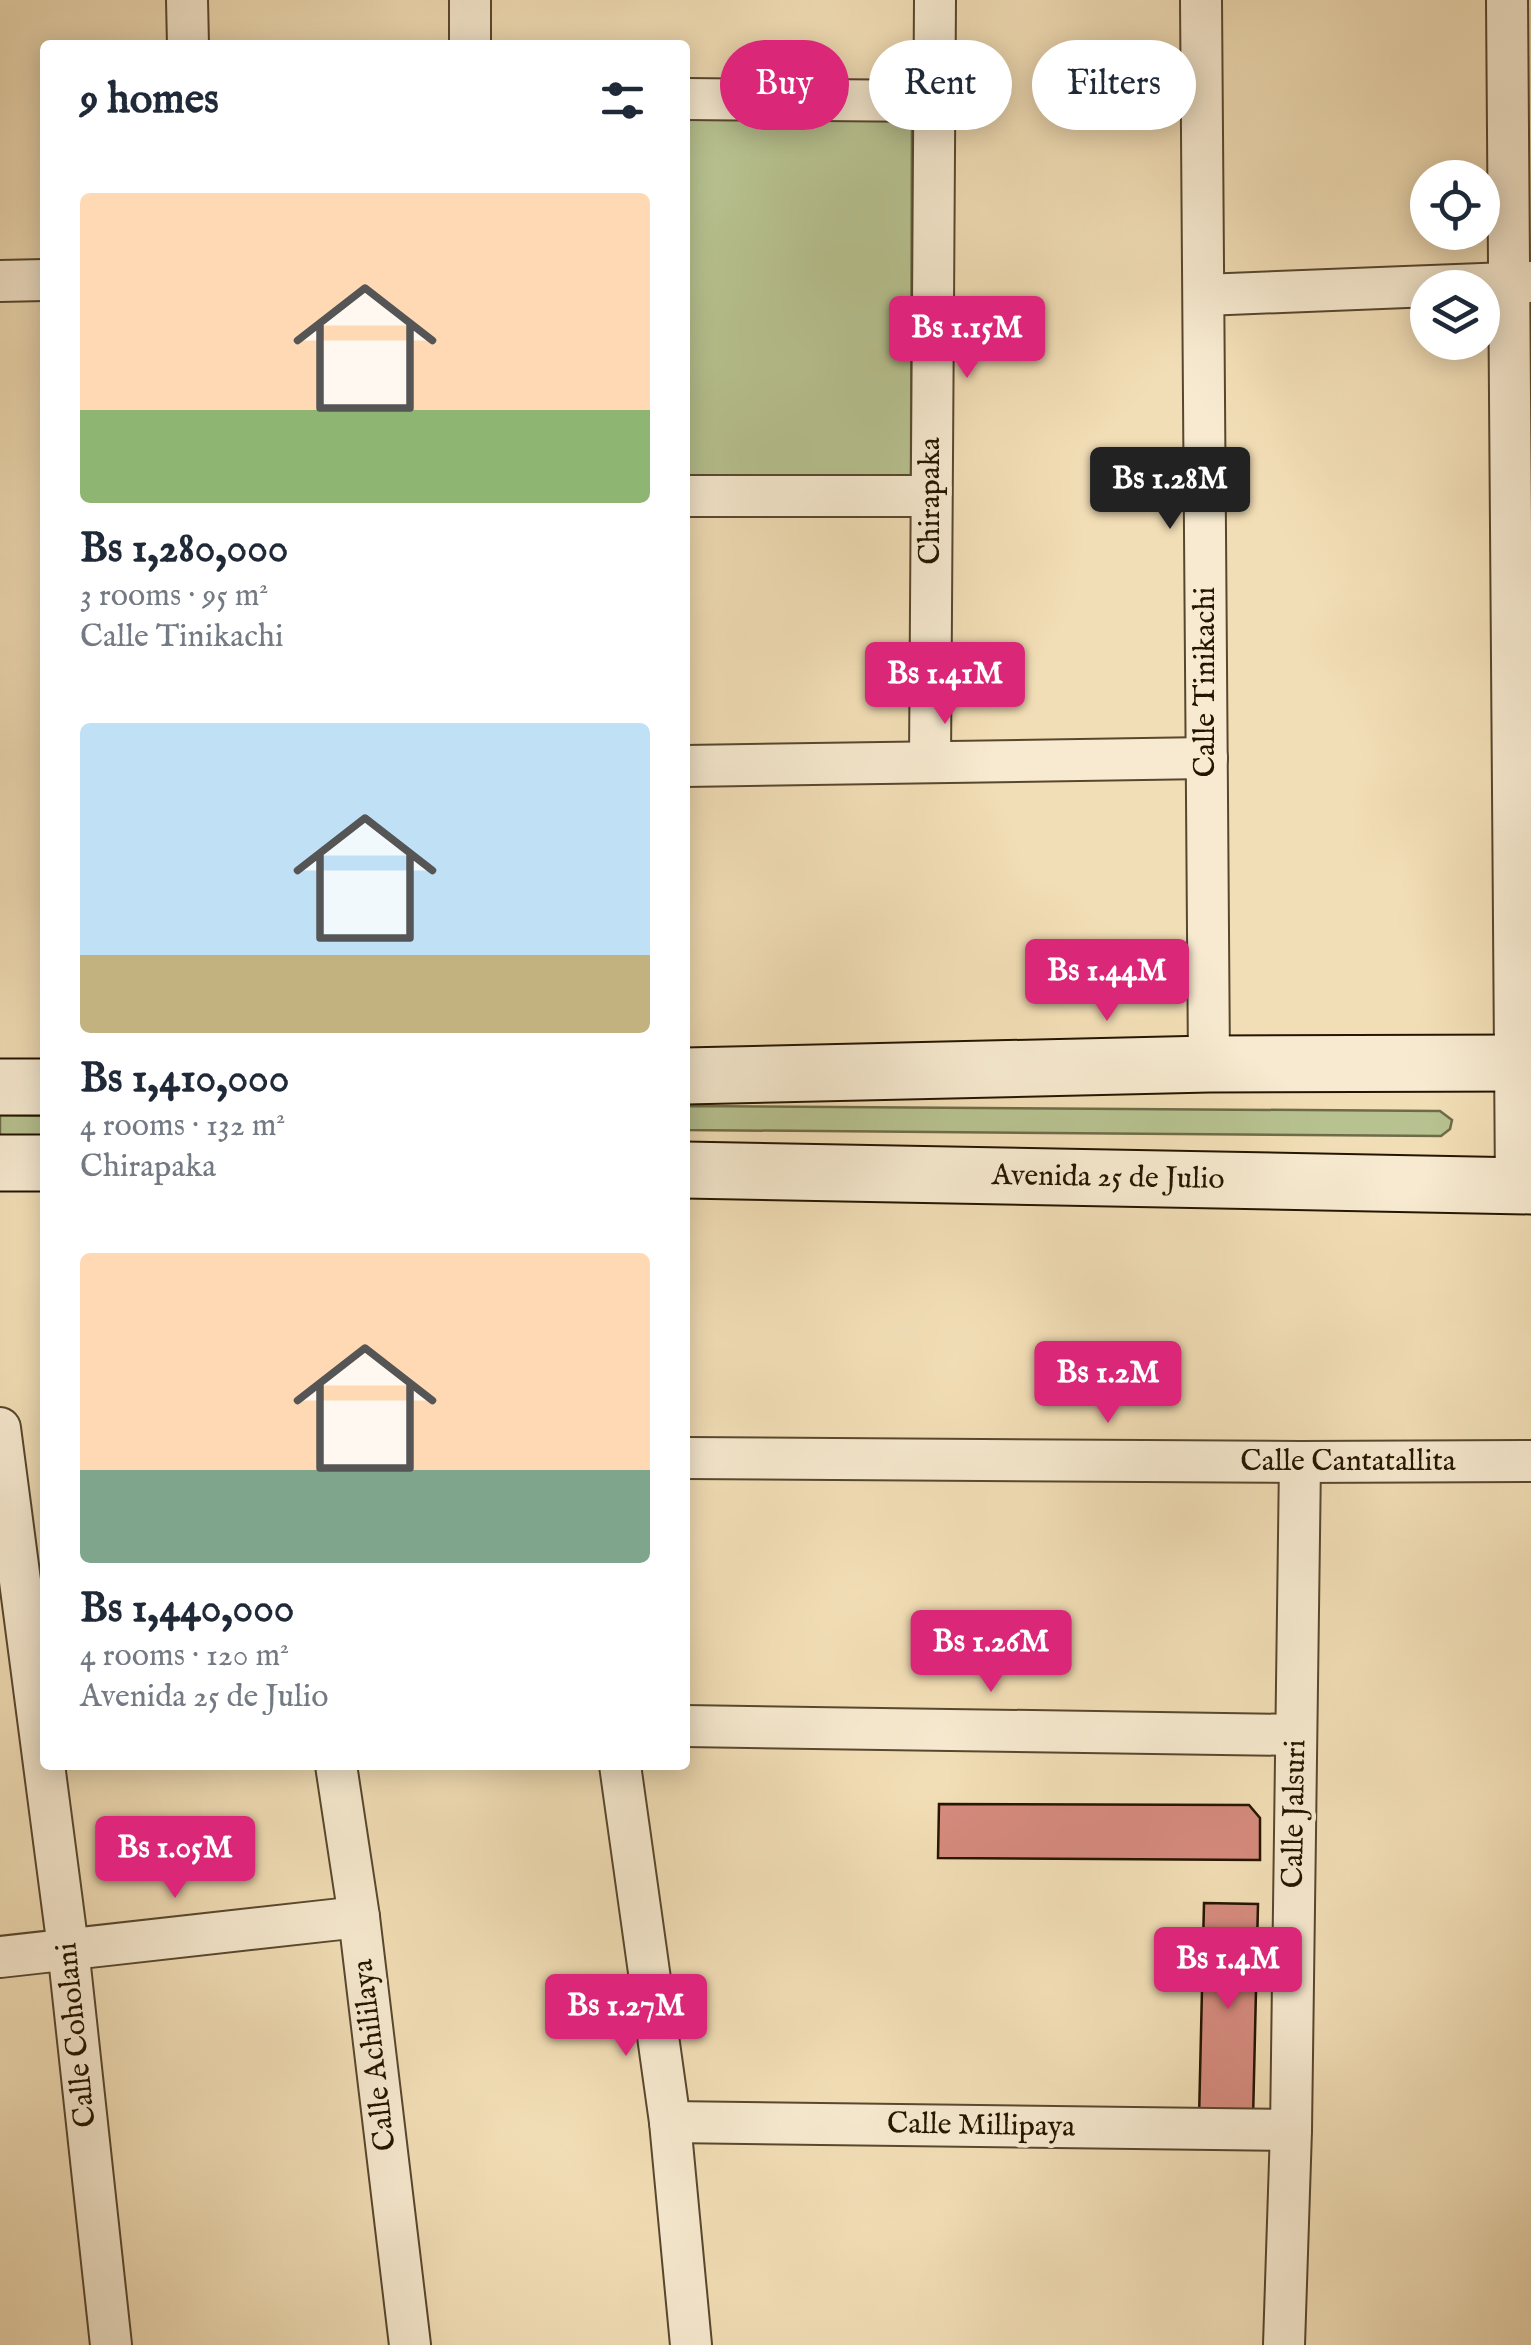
<!DOCTYPE html>
<html lang="en">
<head>
<meta charset="utf-8">
<style>
  :root { --surface:#fff; --page:#f6f6f7; --text:#1f2937; --muted:#747a83; --accent:#db2777 }
  body { margin:0; font-family:"IM FELL English",serif; background:var(--page); color:var(--text); height:100vh; display:flex; flex-direction:column; font-size:38px; white-space:nowrap }
  * { box-sizing:border-box; margin:0 }
  p { font-size:32px; color:var(--muted) }
  .icon { flex:none; width:55px; height:55px; fill:none; stroke:currentColor; stroke-width:2; stroke-linecap:round; stroke-linejoin:round }
  .map { position:relative; flex:1; overflow:hidden }
  .drawer { position:absolute; left:40px; top:40px; width:650px; height:1730px; display:flex; flex-direction:column; background:var(--surface); border-radius:10px; box-shadow:0 5px 25px #0003 }
  .drawer>* { flex:none }
  .banner { position:absolute; left:720px; top:40px; width:660px; height:90px; display:flex; gap:20px }
  .fabs { position:absolute; left:1410px; top:160px; display:grid; gap:20px }
  .fabs a { display:grid; place-items:center; width:90px; height:90px; border-radius:50%; background:var(--surface); box-shadow:0 5px 25px #0003; font-size:50px }
  .price { position:absolute; translate:-50% -85px; padding:0 22px; border-radius:10px; background:var(--accent); color:#fff; font-size:32px; line-height:65px; filter:drop-shadow(0 2px 5px #0008) }
  .price::after { content:''; position:absolute; left:50%; top:60px; width:30px; height:22px; margin-left:-15px; background:inherit; clip-path:polygon(0 0,100% 0,50% 100%) }
  .price.on { background:#222; color:#fff }
  ul { padding:0; list-style:none }
  li { display:grid; align-content:center; gap:20px; height:530px; padding:0 40px }
  li span { display:grid; place-items:center; height:310px; border-radius:10px; color:#555 }
  li>.icon { margin-inline-start:auto }
  span .icon { width:180px; height:180px; fill:#fffc; stroke-width:1 }
  li b { font-size:42px }
  h2 { display:flex; justify-content:space-between; align-items:center; height:120px; padding:0 40px; font-size:42px }
  .chip { padding:0 35px; border-radius:45px; background:var(--surface); box-shadow:0 5px 25px #0003; font-size:35px; line-height:90px }
  .chip.on { background:var(--accent); color:#fff }
  .map>svg:first-child { display:block }
  .green { fill:#b7c290; stroke:#6e6c48; stroke-width:2.5 }
  .building { fill:#d68b7e; stroke:#251500; stroke-width:2.5 }
  .lines { fill:none; stroke-linecap:round; stroke-linejoin:round }
  .street-casing { stroke:#58472e; stroke-width:44 }
  .secondary-casing { stroke:#251500; stroke-width:59 }
  .street { stroke:#f7ead0; stroke-width:40 }
  .secondary { stroke:#f7ead0; stroke-width:55 }
  .labels { text-anchor:middle; dominant-baseline:central; stroke-width:9; stroke-linejoin:round; paint-order:stroke }
  .street-label { font-size:30px; fill:#251500; stroke:#f7ead0 }
</style>
</head>
<body>
<div class="map">
<svg width="1531" height="2345" viewBox="0 0 1531 2345">
  <rect width="100%" height="100%" fill="#f2deb6"/>
  <filter id="stains"><feTurbulence type="fractalNoise" baseFrequency=".002" numOctaves="4"/><feColorMatrix values="0 0 0 0 .2 0 0 0 0 .09 0 0 0 0 .02 0 0 0 .5 -.17"/></filter>
  <radialGradient id="worn" r=".72"><stop offset=".6" stop-color="#630" stop-opacity="0"/><stop offset="1" stop-color="#630" stop-opacity=".3"/></radialGradient>
  <g class="green">
    <polygon points="912,116 911,481 685,482 685,117"/>
    <polygon points="685,1106 1440,1111 1452,1120 1450,1129 1441,1136 685,1130"/>
    <polygon points="0,1115 45,1116 45,1143 0,1143"/>
  </g>
  <g class="building">
    <polygon points="939,1804 1249,1805 1260,1818 1260,1860 938,1858"/>
    <polygon points="1204,1903 1258,1904 1253,2120 1199,2119"/>
  </g>
  <g class="lines">
    <g class="street-casing">
      <g id="street">
        <polyline points="187,0 188,45"/>
        <polyline points="470,0 470,45"/>
        <polyline points="1201,0 1209,1064"/>
        <polyline points="1507,0 1516,1186"/>
        <polyline points="685,99 934,101"/>
        <polyline points="0,281 45,280"/>
        <polyline points="1204,295 1531,282"/>
        <polyline points="685,496 931,496"/>
        <polyline points="930,762 935,0"/>
        <polyline points="685,766 1207,758"/>
        <polyline points="0,1428 68,1948 111,2345"/>
        <polyline points="685,1458 1300,1462 1531,1461"/>
        <polyline points="685,1726 1296,1735"/>
        <polyline points="336,1765 359,1917 410,2345"/>
        <polyline points="620,1765 670,2122 691,2345"/>
        <polyline points="0,1957 359,1917"/>
        <polyline points="670,2122 1291,2130"/>
        <polyline points="1284,2345 1291,2130 1300,1462"/>
      </g>
    </g>
    <g class="secondary-casing">
      <g id="secondary">
        <polyline points="685,1076 1209,1064 1531,1063"/>
        <polyline points="0,1087 45,1087"/>
        <polyline points="0,1163 45,1163"/>
        <polyline points="685,1170 1531,1186"/>
      </g>
    </g>
    <use href="#street" class="street"/>
    <use href="#secondary" class="secondary"/>
  </g>
  <g class="labels">
    <g class="street-label">
      <text transform="translate(931 501) rotate(-90)">Chirapaka</text>
      <text transform="translate(1206 682) rotate(-90)">Calle Tinikachi</text>
      <text transform="translate(1108 1178) rotate(1)">Avenida 25 de Julio</text>
      <text x="1348" y="1462">Calle Cantatallita</text>
      <text transform="translate(1295 1814) rotate(-89)">Calle Jalsuri</text>
      <text transform="translate(77 2035) rotate(-96)">Calle Coholani</text>
      <text transform="translate(375 2055) rotate(-97)">Calle Achililaya</text>
      <text transform="translate(981 2126) rotate(1)">Calle Millipaya</text>
    </g>
  </g>
  <rect width="100%" height="100%" filter="url(#stains)"/>
  <rect width="100%" height="100%" fill="url(#worn)"/>
</svg>
<div class="fabs">
<a><svg class="icon" aria-label="locate" viewBox="0 0 24 24"><circle cx="12" cy="12" r="6"/><path d="M12 2v4M12 18v4M2 12h4M18 12h4"/></svg></a>
<a><svg class="icon" aria-label="layers" viewBox="0 0 24 24"><path d="M12 4l9 5-9 5-9-5zM3 14l9 5 9-5"/></svg></a>
</div>
<b class="price" style="left:967px;top:381px">Bs 1.15M</b>
<b class="price on" style="left:1170px;top:532px">Bs 1.28M</b>
<b class="price" style="left:945px;top:727px">Bs 1.41M</b>
<b class="price" style="left:1107px;top:1024px">Bs 1.44M</b>
<b class="price" style="left:1108px;top:1426px">Bs 1.2M</b>
<b class="price" style="left:991px;top:1695px">Bs 1.26M</b>
<b class="price" style="left:175px;top:1901px">Bs 1.05M</b>
<b class="price" style="left:1228px;top:2012px">Bs 1.4M</b>
<b class="price" style="left:626px;top:2059px">Bs 1.27M</b>
<div class="banner">
<a class="chip on">Buy</a>
<a class="chip">Rent</a>
<a class="chip">Filters</a>
</div>
<section class="drawer">
<h2>9 homes<svg class="icon" aria-label="filters" viewBox="0 0 24 24"><path d="M4 7h16M4 17h16"/><circle cx="9" cy="7" r="2"/><circle cx="15" cy="17" r="2"/></svg></h2>
<ul>
<li><span style="background:linear-gradient(#ffd9b3 70%,#8fb573 0)"><svg class="icon" aria-label="home" viewBox="0 0 24 24"><path d="M3 11l9-7 9 7M6 9v11h12V9"/></svg></span><div><b>Bs 1,280,000</b><p>3 rooms · 95 m²</p><p>Calle Tinikachi</p></div></li>
<li><span style="background:linear-gradient(#bfe0f5 75%,#c2b280 0)"><svg class="icon" aria-label="home" viewBox="0 0 24 24"><path d="M3 11l9-7 9 7M6 9v11h12V9"/></svg></span><div><b>Bs 1,410,000</b><p>4 rooms · 132 m²</p><p>Chirapaka</p></div></li>
<li><span style="background:linear-gradient(#ffd9b3 70%,#7fa58c 0)"><svg class="icon" aria-label="home" viewBox="0 0 24 24"><path d="M3 11l9-7 9 7M6 9v11h12V9"/></svg></span><div><b>Bs 1,440,000</b><p>4 rooms · 120 m²</p><p>Avenida 25 de Julio</p></div></li>
</ul>
</section>
</div>
</body>
</html>
